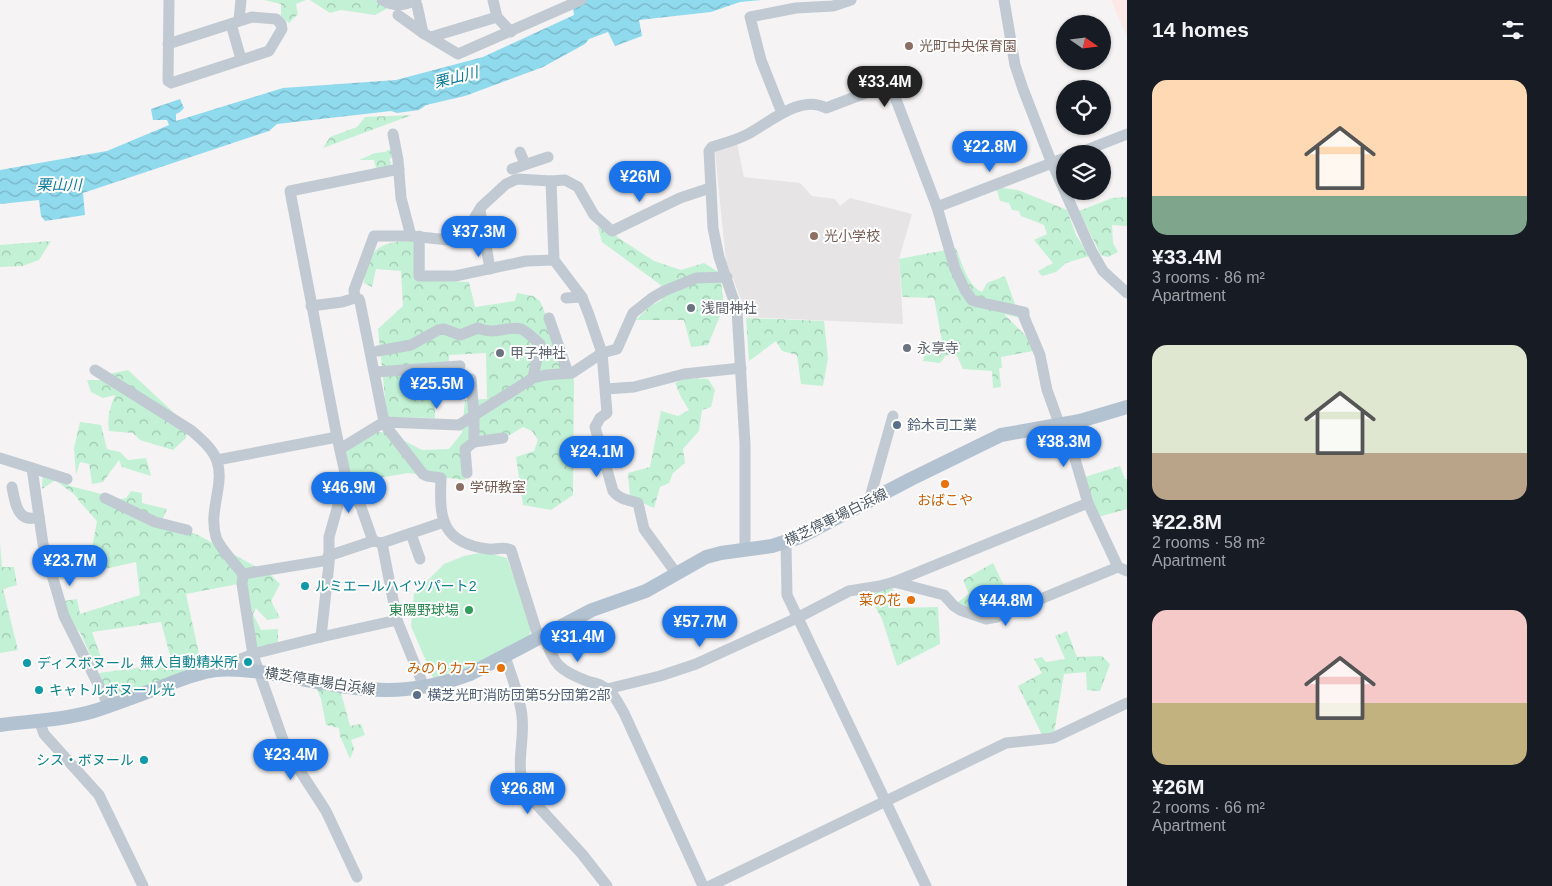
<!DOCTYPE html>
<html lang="en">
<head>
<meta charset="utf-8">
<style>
  :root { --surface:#171b24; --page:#242831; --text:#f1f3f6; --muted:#9ea1a6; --accent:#1a73e8 }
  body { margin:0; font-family:Arial,"Noto Sans JP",sans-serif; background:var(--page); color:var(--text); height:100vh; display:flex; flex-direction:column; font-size:19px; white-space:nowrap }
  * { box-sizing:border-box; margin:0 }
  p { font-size:16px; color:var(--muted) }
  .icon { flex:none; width:28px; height:28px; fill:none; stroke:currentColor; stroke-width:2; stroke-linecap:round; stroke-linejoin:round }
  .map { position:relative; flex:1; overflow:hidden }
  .details { display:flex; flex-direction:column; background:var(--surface); width:425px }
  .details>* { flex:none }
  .needle { width:32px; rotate:104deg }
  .controls { position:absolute; left:1056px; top:15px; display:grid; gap:10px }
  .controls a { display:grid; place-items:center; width:55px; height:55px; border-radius:50%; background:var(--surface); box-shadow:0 1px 4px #0004; font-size:25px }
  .price { position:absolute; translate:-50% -42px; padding:0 11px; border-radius:18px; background:var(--accent); color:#fff; font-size:16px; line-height:32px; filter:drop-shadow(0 1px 2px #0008) }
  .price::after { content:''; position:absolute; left:50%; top:30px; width:15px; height:11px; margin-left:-8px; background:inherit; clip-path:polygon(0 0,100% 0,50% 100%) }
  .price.current { background:#222; color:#fff }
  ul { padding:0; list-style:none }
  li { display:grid; align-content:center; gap:10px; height:265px; padding:0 25px }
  li span { display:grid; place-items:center; height:155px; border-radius:15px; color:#555 }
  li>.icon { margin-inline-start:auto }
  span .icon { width:90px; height:90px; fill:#fffc; stroke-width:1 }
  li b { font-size:21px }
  h2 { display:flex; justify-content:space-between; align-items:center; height:60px; padding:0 25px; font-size:21px }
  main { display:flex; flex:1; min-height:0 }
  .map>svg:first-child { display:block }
  .education { fill:#e6e4e5 }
  .medical { fill:#fce8e6 }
  .forest { fill:url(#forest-crowns) }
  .garden { fill:#c3f1d5 }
  .water { fill:url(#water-waves) }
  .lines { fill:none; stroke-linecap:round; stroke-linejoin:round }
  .minor { stroke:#c1cad2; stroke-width:11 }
  .major { stroke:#b3c2d1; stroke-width:14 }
  .education-dot { fill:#8d6e63; stroke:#fff; stroke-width:2 }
  .worship-dot { fill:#6b7280; stroke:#fff; stroke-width:2 }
  .service-dot { fill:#5c6f8a; stroke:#fff; stroke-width:2 }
  .food-dot { fill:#e8710a; stroke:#fff; stroke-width:2 }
  .culture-dot { fill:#0f9aa8; stroke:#fff; stroke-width:2 }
  .leisure-dot { fill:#2e9e5b; stroke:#fff; stroke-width:2 }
  .labels { text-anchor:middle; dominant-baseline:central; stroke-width:4; stroke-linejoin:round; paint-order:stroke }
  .education-label { font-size:14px; fill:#785e54; stroke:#fff; text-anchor:start }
  .worship-label { font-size:14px; fill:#5b616d; stroke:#fff; text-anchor:start }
  .service-label { font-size:14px; fill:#4e5e75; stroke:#fff; text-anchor:start }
  .food-label { font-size:14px; fill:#c56008; stroke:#fff; text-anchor:end }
  .street-label { font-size:14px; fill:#4a5661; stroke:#fff }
  .culture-label { font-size:14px; fill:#0d838f; stroke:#fff; text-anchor:start }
  .leisure-label { font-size:14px; fill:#27864d; stroke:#fff; text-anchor:end }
  .water-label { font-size:15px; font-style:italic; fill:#0c7c9b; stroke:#fff }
</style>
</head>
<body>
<main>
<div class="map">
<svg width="1127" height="886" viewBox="0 0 1127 886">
  <defs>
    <pattern id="forest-crowns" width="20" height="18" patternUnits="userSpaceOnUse" patternTransform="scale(1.25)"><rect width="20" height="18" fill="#c3f1d5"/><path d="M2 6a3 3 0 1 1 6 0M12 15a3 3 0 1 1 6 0" fill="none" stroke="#a0c6b0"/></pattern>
    <pattern id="water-waves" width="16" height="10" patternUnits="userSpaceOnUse" patternTransform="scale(1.25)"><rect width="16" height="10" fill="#90daee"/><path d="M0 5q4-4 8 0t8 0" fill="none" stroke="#78b4c4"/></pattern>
  </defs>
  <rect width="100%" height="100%" fill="#f5f3f3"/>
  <polygon class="education" points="737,143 744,177 800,183 812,196 835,199 840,206 850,198 912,214 899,259 903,324 748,317 726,261 715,152"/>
  <polygon class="medical" points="1111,0 1127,0 1127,37"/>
  <g class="forest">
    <polygon points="264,0 306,0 296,4 298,14 289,23 281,17 281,4"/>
    <polygon points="310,0 375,0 388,8 375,15 341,10 330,13"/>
    <polygon points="412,115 323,148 330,137 357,127 365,117"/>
    <polygon points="390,149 393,157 389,159 391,163 388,172 377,172 374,160 359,160 375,153 385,152"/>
    <polygon points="996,187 1018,190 1067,210 1076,235 1089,256 1066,263 1056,272 1042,276 1038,271 1053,263 1034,240 1047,234 1044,225 1021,216 1019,211 1012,210 1009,203 1000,201"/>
    <polygon points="1127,197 1127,226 1112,225 1113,243 1118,252 1108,257 1101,255 1079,211 1112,198"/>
    <polygon points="598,227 615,229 617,237 654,261 681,270 704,263 720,273 724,306 708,345 691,347 684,320 636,320 650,306 662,300 662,286 602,242"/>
    <path d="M425,240V280L469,282L475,307L515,301L517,293L533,296L540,301L574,381L573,495L551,510L523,505L516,457L534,451L538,440L532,431L523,427L508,436L475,435L465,480L408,473L378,478L349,475L345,454L356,441L377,432L389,433L422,450L449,449L462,433L465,400L487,399L486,353L449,355L450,385H434L435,418L387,417L378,329L403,306L401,271L376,269L372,287L364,283C369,239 389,242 425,240Z"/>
    <polygon points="51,241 39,260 22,266 0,267 0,245"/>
    <path d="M956,248C962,263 967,285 982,292L987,283L1005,276L1020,318L1004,314L1029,339L1033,351L1001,357L1002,368H999L1001,387L993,388L992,371L963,369L957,356L946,355L940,363L923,361L926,348L930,342L942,341L934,298L902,297L899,259Z"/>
    <polygon points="746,318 824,321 828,358 823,386 801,384 797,355 782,351 776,341 749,361"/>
    <path d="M128,370L187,425L186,438L173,450L140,440L133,433L109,431C107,418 110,407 115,395L103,398L91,392L87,380H102L105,375Z"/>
    <polygon points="686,378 708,379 715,390 711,407 702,410 699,431 683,449 685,463 673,473 669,483 660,487 654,508 630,497 628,473 650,467 661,411 678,416 689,410 681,397 675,383"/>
    <polygon points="80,422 101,425 107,449 120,452 128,460 146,458 151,476 122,467 119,460 103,482 92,484 89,464 80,462 76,475 74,448"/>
    <polygon points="1120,466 1125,479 1127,479 1127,509 1098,517 1085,477"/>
    <polygon points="43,468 59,473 70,486 121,499 126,498 131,491 142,493 142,503 167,509 161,522 198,535 271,575 280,584 271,601 280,618 267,620 256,608 253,614 261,630 278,629 278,643 254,649 238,584 186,594 202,668 109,697 99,673 172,663 161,622 92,632 104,666 97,670 81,634 71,622 64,601 77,599 80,614 140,595 136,562 60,579 55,561 91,554 97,521 80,502 75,495 55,480 42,489"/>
    <polygon points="0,543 2,567 14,567 17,585 3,589 18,650 0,653"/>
    <polygon points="993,563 1013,604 988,615 955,604 969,594 963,580"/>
    <polygon points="893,588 897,608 938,607 940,644 897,666 882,619 867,592"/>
    <polygon points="1067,631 1077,657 1102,656 1110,664 1100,691 1087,690 1086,672 1064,674 1054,733 1043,737 1018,686 1042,673 1034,659 1042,657 1046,662 1065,659 1055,636"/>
    <polygon points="315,684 340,689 350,726 361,724 365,735 351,740 354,749 350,759 340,736 339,728 326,725 321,699"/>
  </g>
  <polygon class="garden" points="484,552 507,558 532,627 529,636 483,662 434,680 411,626 414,594 444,564 464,556"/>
  <polygon class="water" points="572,0 761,0 740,2 711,12 639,20 642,36 615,46 608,32 589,39 585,44 543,67 465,96 426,105 419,110 397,113 391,111 277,124 269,131 83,193 85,215 45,221 41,216 39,200 0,204 0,170 107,151 169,125 167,120 153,120 151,109 180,99 184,108 180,112 176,114 176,121 283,88 396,80 483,57 574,15"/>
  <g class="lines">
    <g class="minor">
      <path d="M382,0C395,7 403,6 416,0"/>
      <polyline points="493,0 497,17 511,32"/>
      <polyline points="1004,0 1015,65 1023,89 1049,156 1091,250 1103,271 1127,293"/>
      <polyline points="417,5 423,33"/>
      <polyline points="398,15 423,33 458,54 581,0"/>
      <polyline points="239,20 241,0"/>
      <polyline points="231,24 241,59"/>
      <polyline points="431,37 497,17"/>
      <polyline points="168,44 252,17 276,19 281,24 282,29 269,51 171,83 168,81 169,0"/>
      <polyline points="782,113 761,60 750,17 796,8 833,6 851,0"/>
      <polyline points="393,134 398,160 401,198 411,236"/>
      <polyline points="520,152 525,164"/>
      <polyline points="1076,154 1127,134"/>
      <polyline points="512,169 548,157"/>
      <path d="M551,181L554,260L582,297L589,315L602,353L607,413L600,418L595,427L613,491C619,499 628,500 638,503L644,529L676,573"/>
      <polyline points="937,207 1065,158"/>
      <polyline points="480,210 490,269"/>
      <polyline points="419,236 419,276 455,276 526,261 554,260"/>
      <polyline points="566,298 582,297"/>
      <polyline points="311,306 342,302 355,298 354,290 374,236 411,236 448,240 469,227 481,207 506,184 517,179 551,181 565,180 578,187 594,215 612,231 680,198 710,188"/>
      <polyline points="549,318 568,373"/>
      <path d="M378,351L411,345L438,330L444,329L460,335L478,328C496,336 508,325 521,329C528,332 534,339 540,344L533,378"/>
      <path d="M95,370L192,431C201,439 213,449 217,461C225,485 208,510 216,537C218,546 237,566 243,574L329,560"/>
      <polyline points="375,372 460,366"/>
      <polyline points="471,379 474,416 474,442"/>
      <polyline points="606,389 634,387 684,374 741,368"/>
      <polyline points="1065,425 1088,503 1118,567 1127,571"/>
      <polyline points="340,449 384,422 360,302 359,299 355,298"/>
      <polyline points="0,458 67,479"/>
      <polyline points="217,460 337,437"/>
      <polyline points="32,468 43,544 64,616 109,706"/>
      <polyline points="467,473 465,449 474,442 503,438"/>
      <polyline points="441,478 427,476 423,474 388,429 384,422 459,425 533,378 546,375 572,373 602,353 617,349 633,313 652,298 664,291 696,278 727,277"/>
      <path d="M441,479C439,519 442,543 488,549C496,550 503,546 511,550L539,639"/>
      <path d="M12,487C15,502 17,524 39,517"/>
      <polyline points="105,498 155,522 187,530"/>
      <polyline points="869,501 893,416"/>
      <polyline points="411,534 420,559"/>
      <polyline points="373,541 361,507 346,477 337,437 290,191 399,169"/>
      <polyline points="382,543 444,522"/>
      <polyline points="786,543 787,595 926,886"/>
      <path d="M745,550V444L737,310L719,257L713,228L709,151L712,147C724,143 737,140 748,134C770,122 801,94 826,108L884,86L892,89L937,207L955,269L965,290L972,300L978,302L1024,312V317L1040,355L1047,390L1060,426"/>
      <polyline points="328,556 373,541 382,543 397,620 424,687"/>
      <polyline points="243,574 242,584 253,655 287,751 326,811 357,877"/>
      <polyline points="894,582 944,595 954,606 960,610 986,619 997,617 1118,567"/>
      <path d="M544,636C555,665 558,670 587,681C592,683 598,683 602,686C613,691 618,703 624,713L703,886"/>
      <polyline points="321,637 329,564 329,537 346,477"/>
      <path d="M505,656C511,676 520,696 522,716C525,745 514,764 526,793L582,854L607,886"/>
      <polyline points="226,669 233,662 253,654 321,637 397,620"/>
      <polyline points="607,689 660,676 696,664 797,618 849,591 880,586 894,582 1088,503"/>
      <polyline points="39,720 44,734 99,795 143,886"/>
      <polyline points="272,765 289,755"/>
      <polyline points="710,886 1006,743 1053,738 1127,703"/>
    </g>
    <path class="major" d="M0,725C31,721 64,720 94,711C119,703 144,693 169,684C184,678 200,672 216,670C242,668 269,673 295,678C361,690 404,699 470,674L592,610L646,591L706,557L721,553L772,546L800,537L911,479L1001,435L1080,421L1127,407"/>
  </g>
  <g class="education-dot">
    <circle cx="909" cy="46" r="5"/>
    <circle cx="814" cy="236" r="5"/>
    <circle cx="460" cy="487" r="5"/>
  </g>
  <g class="worship-dot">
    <circle cx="691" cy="308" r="5"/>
    <circle cx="907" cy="348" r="5"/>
    <circle cx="500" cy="353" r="5"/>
  </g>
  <g class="service-dot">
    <circle cx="897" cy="425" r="5"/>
    <circle cx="417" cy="695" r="5"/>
  </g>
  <g class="food-dot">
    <circle cx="945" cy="484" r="5"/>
    <circle cx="911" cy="600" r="5"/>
    <circle cx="501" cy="668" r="5"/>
  </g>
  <g class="culture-dot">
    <circle cx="305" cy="586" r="5"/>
    <circle cx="248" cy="662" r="5"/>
    <circle cx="27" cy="663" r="5"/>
    <circle cx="39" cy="690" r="5"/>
    <circle cx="144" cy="760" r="5"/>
  </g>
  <circle class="leisure-dot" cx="469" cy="610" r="5"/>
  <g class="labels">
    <g class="education-label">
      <text x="919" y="46">光町中央保育園</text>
      <text x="824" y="236">光小学校</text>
      <text x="470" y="487">学研教室</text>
    </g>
    <g class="worship-label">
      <text x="701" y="308">浅間神社</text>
      <text x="917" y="348">永享寺</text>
      <text x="510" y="353">甲子神社</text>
    </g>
    <g class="service-label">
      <text x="907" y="425">鈴木司工業</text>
      <text x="427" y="695">横芝光町消防団第5分団第2部</text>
    </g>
    <g class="food-label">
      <text x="945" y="500" text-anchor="middle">おばこや</text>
      <text x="901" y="600">菜の花</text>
      <text x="491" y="668">みのりカフェ</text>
    </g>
    <g class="street-label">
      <text transform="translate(836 517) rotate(-26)">横芝停車場白浜線</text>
      <text transform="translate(320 681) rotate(9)">横芝停車場白浜線</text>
    </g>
    <g class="culture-label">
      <text x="315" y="586">ルミエールハイツパート2</text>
      <text x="238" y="662" text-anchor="end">無人自動精米所</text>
      <text x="37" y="663">ディスボヌール</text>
      <text x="49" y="690">キャトルボヌール光</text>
      <text x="134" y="760" text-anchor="end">シス・ボヌール</text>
    </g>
    <g class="leisure-label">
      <text x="459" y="610">東陽野球場</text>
    </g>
    <g class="water-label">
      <text transform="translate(456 77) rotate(-14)">栗山川</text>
      <text x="59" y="184">栗山川</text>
    </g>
  </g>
</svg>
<div class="controls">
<a><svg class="needle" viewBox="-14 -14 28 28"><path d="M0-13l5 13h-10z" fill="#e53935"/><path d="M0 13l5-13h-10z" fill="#9ea1a6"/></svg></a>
<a><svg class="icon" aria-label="locate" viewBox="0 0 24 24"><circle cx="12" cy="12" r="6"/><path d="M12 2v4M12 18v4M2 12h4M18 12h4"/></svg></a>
<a><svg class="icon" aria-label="layers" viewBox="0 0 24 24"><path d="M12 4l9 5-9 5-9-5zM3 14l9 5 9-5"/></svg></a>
</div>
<b class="price current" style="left:885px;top:108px">¥33.4M</b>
<b class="price" style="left:990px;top:173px">¥22.8M</b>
<b class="price" style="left:640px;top:203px">¥26M</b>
<b class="price" style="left:479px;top:258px">¥37.3M</b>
<b class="price" style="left:437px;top:410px">¥25.5M</b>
<b class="price" style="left:1064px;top:468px">¥38.3M</b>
<b class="price" style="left:597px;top:478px">¥24.1M</b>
<b class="price" style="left:349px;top:514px">¥46.9M</b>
<b class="price" style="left:70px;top:587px">¥23.7M</b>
<b class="price" style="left:1006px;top:627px">¥44.8M</b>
<b class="price" style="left:700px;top:648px">¥57.7M</b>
<b class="price" style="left:578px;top:663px">¥31.4M</b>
<b class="price" style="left:291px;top:781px">¥23.4M</b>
<b class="price" style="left:528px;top:815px">¥26.8M</b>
</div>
<section class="details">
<h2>14 homes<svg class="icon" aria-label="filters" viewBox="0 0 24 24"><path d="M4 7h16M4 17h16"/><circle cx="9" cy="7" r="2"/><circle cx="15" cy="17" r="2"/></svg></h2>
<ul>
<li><span style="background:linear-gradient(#ffd9b3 75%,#7fa58c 0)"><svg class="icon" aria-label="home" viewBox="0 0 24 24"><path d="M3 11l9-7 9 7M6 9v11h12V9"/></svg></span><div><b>¥33.4M</b><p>3 rooms · 86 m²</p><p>Apartment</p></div></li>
<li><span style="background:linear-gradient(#dfe7d0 70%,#b9a48a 0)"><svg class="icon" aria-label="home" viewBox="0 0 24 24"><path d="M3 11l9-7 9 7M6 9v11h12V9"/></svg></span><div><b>¥22.8M</b><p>2 rooms · 58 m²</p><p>Apartment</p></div></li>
<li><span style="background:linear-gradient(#f6c9c9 60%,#c2b280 0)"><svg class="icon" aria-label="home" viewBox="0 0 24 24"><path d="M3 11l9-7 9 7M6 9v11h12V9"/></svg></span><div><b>¥26M</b><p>2 rooms · 66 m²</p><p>Apartment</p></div></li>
</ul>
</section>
</main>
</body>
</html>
